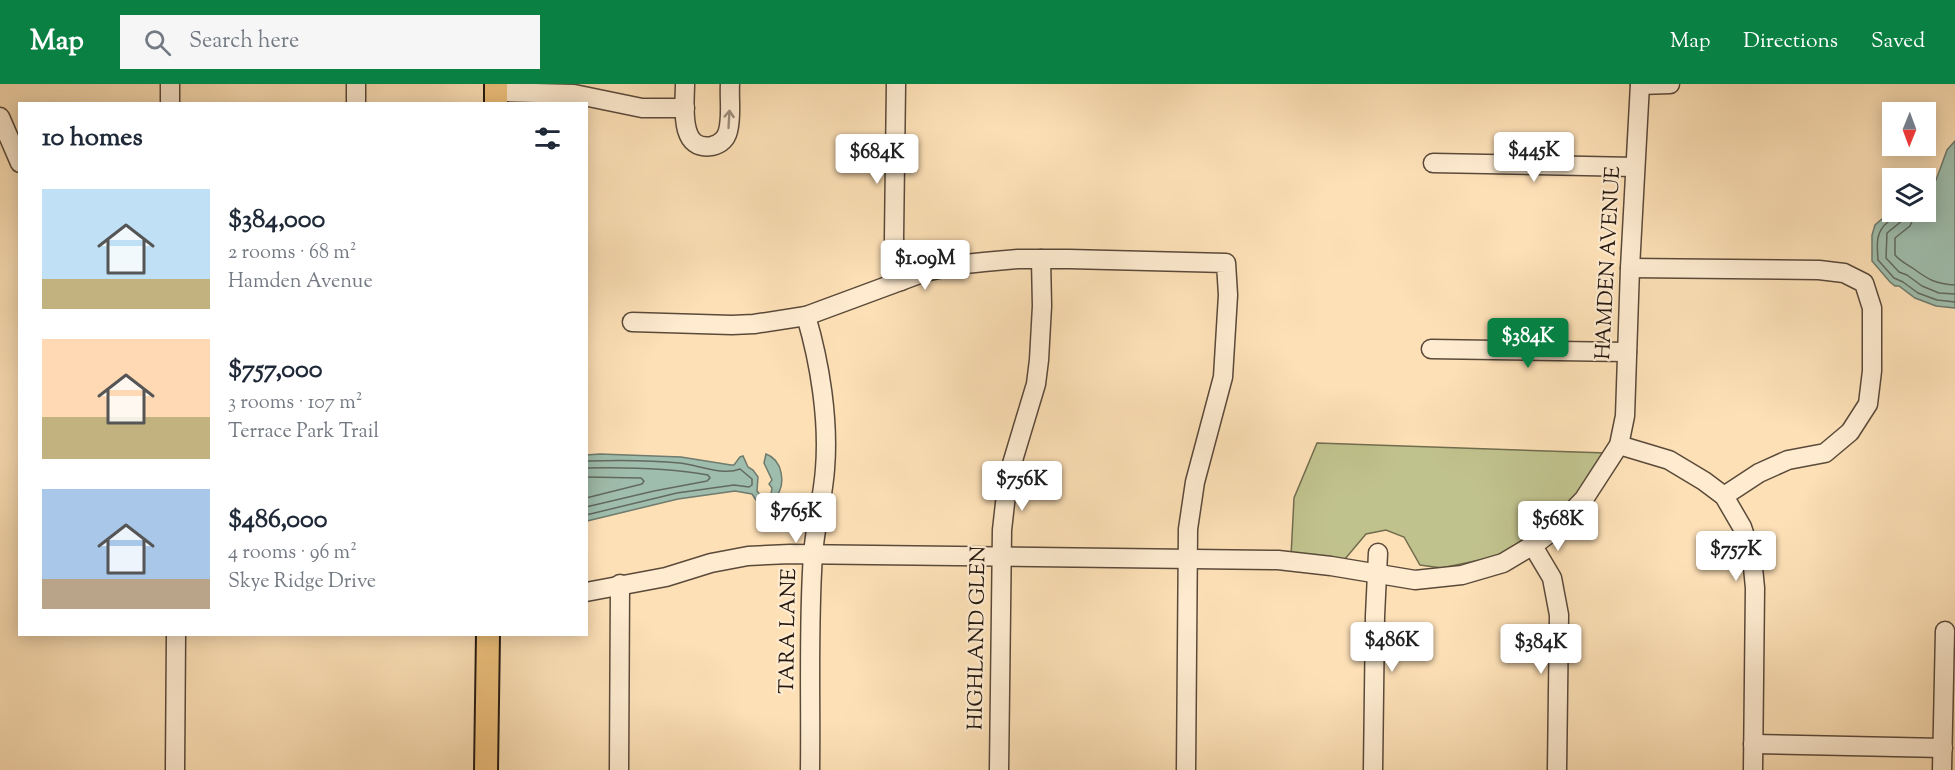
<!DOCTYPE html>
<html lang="en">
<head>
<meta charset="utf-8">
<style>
  :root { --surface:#fff; --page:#f6f6f7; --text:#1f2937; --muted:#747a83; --accent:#0b8043 }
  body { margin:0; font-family:"Sorts Mill Goudy",serif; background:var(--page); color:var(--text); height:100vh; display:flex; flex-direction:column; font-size:22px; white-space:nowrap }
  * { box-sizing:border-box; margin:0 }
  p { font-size:20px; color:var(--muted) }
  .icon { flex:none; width:33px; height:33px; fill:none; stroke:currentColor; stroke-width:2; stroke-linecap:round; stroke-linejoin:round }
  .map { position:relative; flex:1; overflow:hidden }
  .sheet { position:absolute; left:18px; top:18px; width:570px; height:534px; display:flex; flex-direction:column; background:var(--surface); border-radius:0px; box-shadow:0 3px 15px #0003 }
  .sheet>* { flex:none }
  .needle { width:39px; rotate:181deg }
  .controls { position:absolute; left:1882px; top:18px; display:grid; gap:12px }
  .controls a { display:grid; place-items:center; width:54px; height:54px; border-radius:0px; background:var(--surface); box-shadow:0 3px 15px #0003; font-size:30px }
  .price { position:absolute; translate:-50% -51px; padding:0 14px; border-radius:6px; background:#fff; color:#222; font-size:20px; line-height:39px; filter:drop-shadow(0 2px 3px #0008) }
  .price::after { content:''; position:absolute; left:50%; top:36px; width:18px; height:14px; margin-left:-9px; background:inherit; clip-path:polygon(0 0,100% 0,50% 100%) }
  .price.active { background:var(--accent); color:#fff }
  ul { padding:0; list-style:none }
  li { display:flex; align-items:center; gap:18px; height:150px; padding:0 24px }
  li span { display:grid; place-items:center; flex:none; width:168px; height:120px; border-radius:0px; color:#555 }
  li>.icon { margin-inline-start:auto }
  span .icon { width:72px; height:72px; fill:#fffc; stroke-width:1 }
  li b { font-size:26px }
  h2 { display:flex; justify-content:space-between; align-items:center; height:72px; padding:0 24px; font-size:26px }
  header { display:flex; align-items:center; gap:36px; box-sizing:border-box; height:84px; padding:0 30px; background:var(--accent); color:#fff }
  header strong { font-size:28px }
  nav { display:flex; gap:33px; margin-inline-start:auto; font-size:21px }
  .search { width:420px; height:54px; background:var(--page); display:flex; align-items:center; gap:15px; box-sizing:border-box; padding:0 21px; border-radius:0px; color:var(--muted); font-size:22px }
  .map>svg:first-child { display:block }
  .green { fill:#c0c28d; stroke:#726d4e; stroke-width:1.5 }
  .water { fill:#9fbdac; stroke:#6e7b6e; stroke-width:1.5 }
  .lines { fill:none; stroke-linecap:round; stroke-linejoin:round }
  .shore { stroke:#626a5e; stroke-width:1.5 }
  .minor-casing { stroke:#5a4a3a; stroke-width:21 }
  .major-casing { stroke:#241810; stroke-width:26 }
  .minor { stroke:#feebd0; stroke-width:18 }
  .major { stroke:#eec07b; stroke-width:22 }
  .oneway { stroke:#9c8c7a }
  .labels { text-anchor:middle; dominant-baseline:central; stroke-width:4.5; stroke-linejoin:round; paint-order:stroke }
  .street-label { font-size:21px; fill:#241810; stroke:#feebd0 }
</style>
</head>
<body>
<header>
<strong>Map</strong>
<div class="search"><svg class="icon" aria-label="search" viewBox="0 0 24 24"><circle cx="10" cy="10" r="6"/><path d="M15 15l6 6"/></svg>Search here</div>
<nav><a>Map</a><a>Directions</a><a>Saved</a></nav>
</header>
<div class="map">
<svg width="1955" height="686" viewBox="0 0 1955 686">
  <rect width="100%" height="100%" fill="#fde0b6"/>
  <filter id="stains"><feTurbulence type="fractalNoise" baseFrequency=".00333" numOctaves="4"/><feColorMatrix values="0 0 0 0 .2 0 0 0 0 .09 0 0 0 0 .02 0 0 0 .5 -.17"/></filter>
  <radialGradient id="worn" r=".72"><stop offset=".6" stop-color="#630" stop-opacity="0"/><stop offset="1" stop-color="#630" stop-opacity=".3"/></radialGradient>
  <polygon class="green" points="1317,359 1606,369 1575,416 1537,453 1494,473 1442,484 1420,481 1404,453 1386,446 1366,450 1345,475 1291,472 1294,414"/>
  <g class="water">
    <polygon points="1955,57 1955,224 1936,222 1915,214 1899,202 1895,202 1890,198 1872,177 1872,151 1875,141 1889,129 1926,128 1926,108 1936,96 1947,66"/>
    <polygon points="600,370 681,373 731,381 734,381 740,373 743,372 748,383 753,386 758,393 757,407 762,413 762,417 756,416 752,410 735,407 678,415 587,437 587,371"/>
    <path d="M766,370C783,376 786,400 776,413L771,410L772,404L769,400L772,396L764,379Z"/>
  </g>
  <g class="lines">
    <g class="shore">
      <path d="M1899,128C1896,133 1892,134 1888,138C1875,148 1877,161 1878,176L1894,194L1903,198L1918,209L1937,216L1955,218"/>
      <polyline points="1906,128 1903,136 1887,149 1886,174 1899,188 1907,191 1922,202 1939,209 1955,210"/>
      <path d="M1916,128L1910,142L1895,154V171C1901,178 1907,180 1914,185C1929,196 1936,200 1955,201"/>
      <path d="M586,377C617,376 650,376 680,379C698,381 723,392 740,385L752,395V401L749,403L734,401L677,409L586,431"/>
      <path d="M586,384C627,383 668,384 708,391L710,394L707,397L654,407L586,423"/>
      <polyline points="586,393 641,394 644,397 642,400 586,414"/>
    </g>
    <g class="minor-casing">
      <g id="minor">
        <path d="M685,0C685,20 678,68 712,62C720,60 726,55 728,47C732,32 729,15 730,0"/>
        <polyline points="896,0 894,154 895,171 901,197"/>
        <polyline points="1640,1 1670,0"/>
        <polyline points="496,8 574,10 642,24 685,24"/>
        <polyline points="170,20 170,0"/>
        <polyline points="356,20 356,0"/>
        <polyline points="0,33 20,79"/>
        <polyline points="1433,79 1635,83"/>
        <polyline points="1630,184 1819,186 1844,189 1864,199 1872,224 1872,287 1868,320 1850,348 1825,369 1788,376 1759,389 1724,412"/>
        <path d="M806,232C820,279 829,336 825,385C823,414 815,442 813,471C808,542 811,615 810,686"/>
        <polyline points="632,238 732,241 754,240 806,232 925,188 956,181 984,178 1018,175 1069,175 1226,179 1228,211 1223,293 1195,398 1188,445 1186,686"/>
        <polyline points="1431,265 1627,268"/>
        <polyline points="1619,361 1669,376 1704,397 1724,412 1742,443 1752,473 1755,504 1753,686"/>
        <polyline points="1533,462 1552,494 1559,531 1557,686"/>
        <polyline points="586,508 666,493 711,479 748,472 790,470 1278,476 1331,482 1415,496 1462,491 1503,479 1538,458 1555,445 1584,415 1619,361 1625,332 1630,184 1640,0"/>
        <polyline points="1753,660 1943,664"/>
        <polyline points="175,686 176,550"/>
        <polyline points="619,686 620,500"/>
        <polyline points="999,686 1002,446 1008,393 1036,300 1039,276 1042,222 1041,175"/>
        <polyline points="1373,686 1375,532 1378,469"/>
        <polyline points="1942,686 1945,547"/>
      </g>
    </g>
    <g class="major-casing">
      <g id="major">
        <polyline points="496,20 496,0"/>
        <polyline points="486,686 488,550"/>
      </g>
    </g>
    <use href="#minor" class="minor"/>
    <use href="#major" class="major"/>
  </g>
  <defs><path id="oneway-shaft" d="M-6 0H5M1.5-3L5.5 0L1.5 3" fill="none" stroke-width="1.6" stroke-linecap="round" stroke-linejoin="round" transform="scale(1.5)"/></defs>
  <use class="oneway" href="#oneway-shaft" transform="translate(729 35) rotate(-87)"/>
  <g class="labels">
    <g class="street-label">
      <text transform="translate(1609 179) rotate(-87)">HAMDEN AVENUE</text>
      <text transform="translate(789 547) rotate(-89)">TARA LANE</text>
      <text transform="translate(978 554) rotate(-89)">HIGHLAND GLEN</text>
    </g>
  </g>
  <rect width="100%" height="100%" filter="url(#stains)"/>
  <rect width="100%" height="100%" fill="url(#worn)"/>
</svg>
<div class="controls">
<a><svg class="needle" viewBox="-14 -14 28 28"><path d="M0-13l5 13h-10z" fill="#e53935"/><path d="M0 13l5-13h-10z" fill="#747a83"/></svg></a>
<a><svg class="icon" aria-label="layers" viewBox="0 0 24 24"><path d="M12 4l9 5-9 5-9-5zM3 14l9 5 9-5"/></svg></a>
</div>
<b class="price" style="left:1534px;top:99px">$445K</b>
<b class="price" style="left:877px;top:101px">$684K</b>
<b class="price" style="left:925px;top:207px">$1.09M</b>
<b class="price active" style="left:1528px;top:285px">$384K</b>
<b class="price" style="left:1022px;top:428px">$756K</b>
<b class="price" style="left:796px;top:460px">$765K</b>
<b class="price" style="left:1558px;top:468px">$568K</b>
<b class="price" style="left:1736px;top:498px">$757K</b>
<b class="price" style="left:1392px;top:589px">$486K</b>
<b class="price" style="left:1541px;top:591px">$384K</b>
<section class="sheet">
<h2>10 homes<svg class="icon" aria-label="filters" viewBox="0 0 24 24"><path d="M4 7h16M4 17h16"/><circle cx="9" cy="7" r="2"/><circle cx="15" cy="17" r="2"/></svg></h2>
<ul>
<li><span style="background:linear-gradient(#bfe0f5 75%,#c2b280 0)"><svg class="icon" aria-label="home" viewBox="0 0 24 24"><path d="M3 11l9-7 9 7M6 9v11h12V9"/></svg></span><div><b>$384,000</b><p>2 rooms · 68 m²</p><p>Hamden Avenue</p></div></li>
<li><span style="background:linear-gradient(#ffd9b3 65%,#c2b280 0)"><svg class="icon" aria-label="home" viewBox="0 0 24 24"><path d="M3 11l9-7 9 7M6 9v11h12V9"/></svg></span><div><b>$757,000</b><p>3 rooms · 107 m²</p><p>Terrace Park Trail</p></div></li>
<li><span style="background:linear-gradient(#a9c7e8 75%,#b9a48a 0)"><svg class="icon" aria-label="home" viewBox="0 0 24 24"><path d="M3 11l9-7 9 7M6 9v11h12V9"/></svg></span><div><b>$486,000</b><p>4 rooms · 96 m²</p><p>Skye Ridge Drive</p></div></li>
</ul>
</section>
</div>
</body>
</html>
